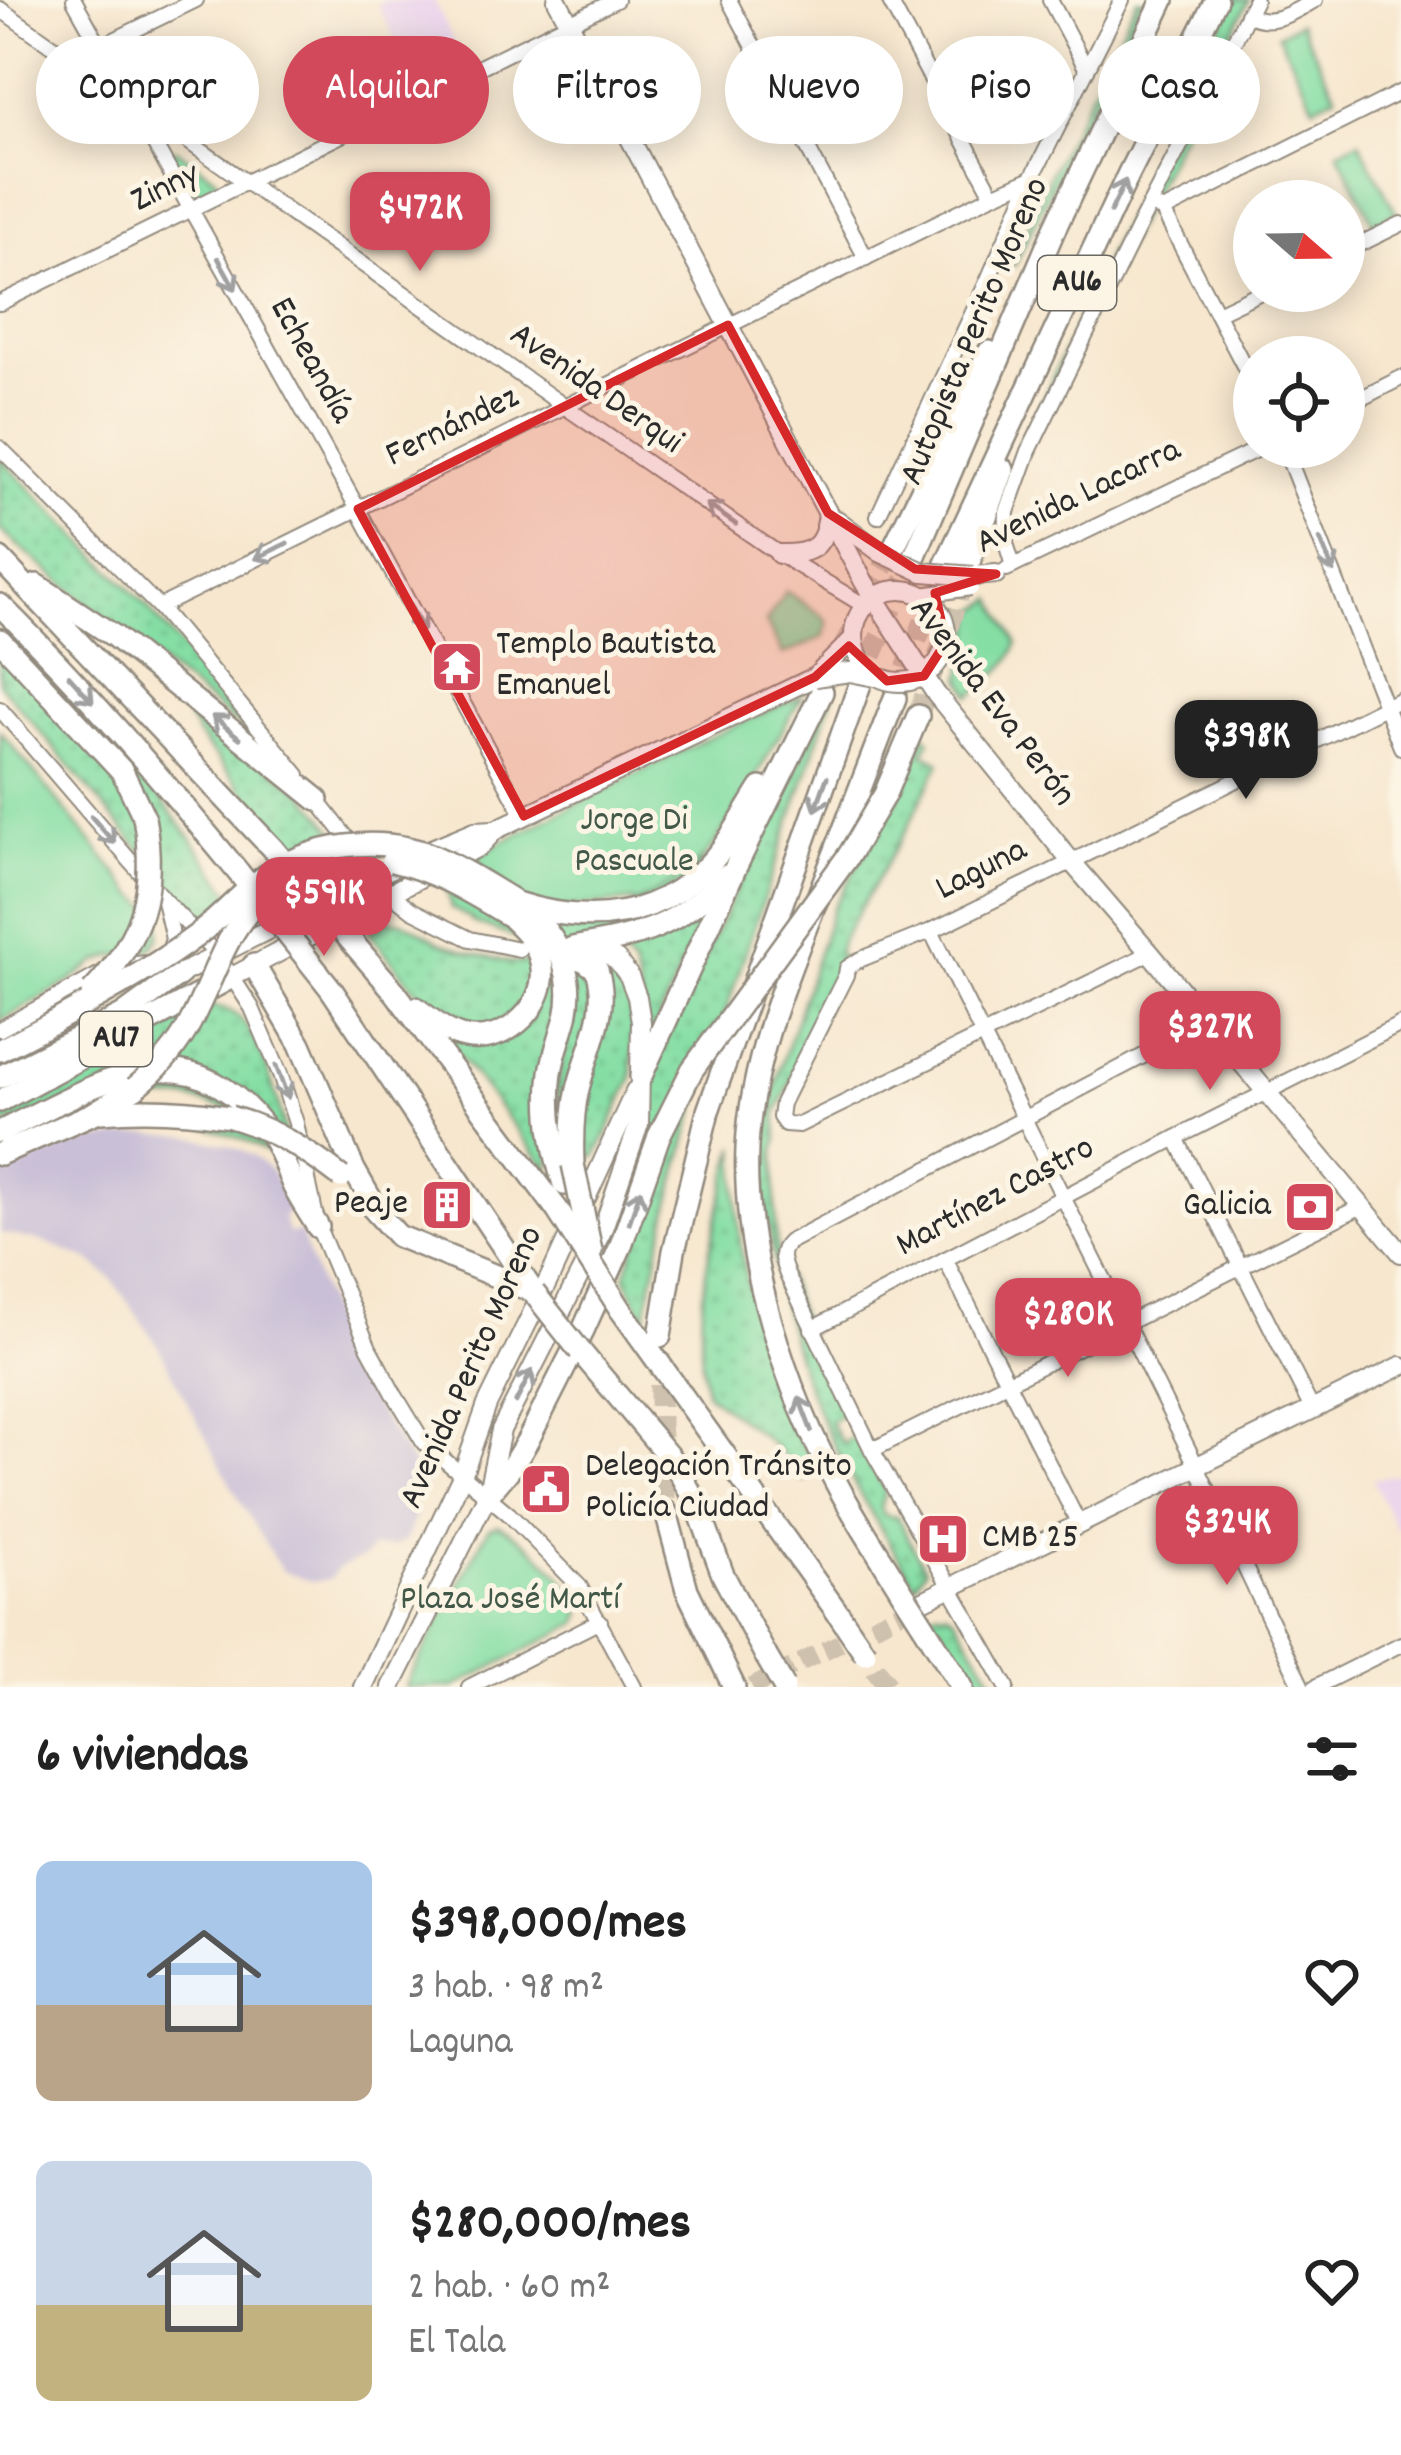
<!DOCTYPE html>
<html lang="es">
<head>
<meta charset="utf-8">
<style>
  :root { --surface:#fff; --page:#f6f6f6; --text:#222; --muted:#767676; --accent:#d1495b }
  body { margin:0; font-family:Dekko,sans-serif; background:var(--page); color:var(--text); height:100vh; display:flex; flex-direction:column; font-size:45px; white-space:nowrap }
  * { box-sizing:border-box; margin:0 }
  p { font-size:39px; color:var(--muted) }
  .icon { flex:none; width:66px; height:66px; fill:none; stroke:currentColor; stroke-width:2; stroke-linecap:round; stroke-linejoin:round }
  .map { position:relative; height:1687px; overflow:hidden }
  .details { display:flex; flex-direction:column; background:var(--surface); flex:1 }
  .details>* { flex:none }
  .banner { position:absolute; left:36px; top:36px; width:1329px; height:108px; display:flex; gap:24px }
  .needle { width:78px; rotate:110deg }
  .fabs { position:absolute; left:1233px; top:180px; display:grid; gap:24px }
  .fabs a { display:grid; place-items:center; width:132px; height:132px; border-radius:50%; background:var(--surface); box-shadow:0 6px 30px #0003; font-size:60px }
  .price { position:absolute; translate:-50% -102px; padding:0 27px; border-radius:24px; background:var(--accent); color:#fff; font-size:39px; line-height:78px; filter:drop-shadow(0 3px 6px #0008) }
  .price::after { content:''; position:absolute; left:50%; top:72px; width:36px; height:27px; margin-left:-18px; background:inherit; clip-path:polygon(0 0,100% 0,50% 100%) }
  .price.active { background:#222; color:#fff }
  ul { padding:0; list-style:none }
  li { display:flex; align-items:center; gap:36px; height:300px; padding:0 36px }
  li span { display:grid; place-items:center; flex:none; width:336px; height:240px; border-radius:18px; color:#555 }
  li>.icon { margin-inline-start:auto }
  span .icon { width:144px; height:144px; fill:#fffc; stroke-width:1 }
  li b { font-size:51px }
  h2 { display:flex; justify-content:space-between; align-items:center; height:144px; padding:0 36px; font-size:51px }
  .pill { padding:0 42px; border-radius:54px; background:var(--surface); box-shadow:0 6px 30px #0003; font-size:42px; line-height:108px }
  .pill.active { background:var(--accent); color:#fff }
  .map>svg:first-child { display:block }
  .built { fill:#e9d2ed }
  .industrial { fill:#c9bfd7 }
  .grass { fill:url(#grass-dots); stroke:#588468; stroke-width:3 }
  .park { fill:#85dea4; stroke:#588468; stroke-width:3 }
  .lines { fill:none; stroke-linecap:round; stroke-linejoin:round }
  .major-tunnel { stroke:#cec1ae; stroke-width:18; stroke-dasharray:18 9; stroke-linecap:butt }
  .highway-tunnel { stroke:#cec1ae; stroke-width:21; stroke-dasharray:21 10; stroke-linecap:butt }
  .minor-casing { stroke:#91897d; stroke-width:18 }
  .major-casing { stroke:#91897d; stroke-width:22 }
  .highway-casing { stroke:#91897d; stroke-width:26 }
  .minor { stroke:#fff; stroke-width:14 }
  .major { stroke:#fff; stroke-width:18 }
  .highway { stroke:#fff; stroke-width:21 }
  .minor-bridge-casing { stroke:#91897d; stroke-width:18; stroke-linecap:butt }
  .major-bridge-casing { stroke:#91897d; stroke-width:22; stroke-linecap:butt }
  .highway-bridge-casing { stroke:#91897d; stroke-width:26; stroke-linecap:butt }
  .minor-bridge { stroke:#fff; stroke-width:14 }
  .major-bridge { stroke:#fff; stroke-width:18 }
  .highway-bridge { stroke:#fff; stroke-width:21 }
  .oneway { stroke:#a0a0a0 }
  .marked { fill:#d62828; fill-opacity:0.2; stroke:#d62828; stroke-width:9; stroke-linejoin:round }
  .labels { text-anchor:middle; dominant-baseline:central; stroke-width:10; stroke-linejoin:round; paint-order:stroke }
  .shield { fill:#fcf5e5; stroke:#6a6863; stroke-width:3 }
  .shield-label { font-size:33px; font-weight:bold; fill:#2b2b2b }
  .street-label { font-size:36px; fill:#2b2b2b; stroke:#fcf5e5 }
  .poi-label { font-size:36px; fill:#2b2b2b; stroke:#fcf5e5; text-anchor:start }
  .park-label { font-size:36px; fill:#425849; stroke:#fcf5e5 }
</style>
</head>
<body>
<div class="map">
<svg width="1401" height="1687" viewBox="0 0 1401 1687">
  <defs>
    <pattern id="grass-dots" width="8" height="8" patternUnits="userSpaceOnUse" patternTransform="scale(3)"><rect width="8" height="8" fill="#85dea4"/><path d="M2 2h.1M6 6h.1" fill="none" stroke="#73bf8d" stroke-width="1.8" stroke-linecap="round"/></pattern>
  </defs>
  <rect width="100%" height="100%" fill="#fcf5e5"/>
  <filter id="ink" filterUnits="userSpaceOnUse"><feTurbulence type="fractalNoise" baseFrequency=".00833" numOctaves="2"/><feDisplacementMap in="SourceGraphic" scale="24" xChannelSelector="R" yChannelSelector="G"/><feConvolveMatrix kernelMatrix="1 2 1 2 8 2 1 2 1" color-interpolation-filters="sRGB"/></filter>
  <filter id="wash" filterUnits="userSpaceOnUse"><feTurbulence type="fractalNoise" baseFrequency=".004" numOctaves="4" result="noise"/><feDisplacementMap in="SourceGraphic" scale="48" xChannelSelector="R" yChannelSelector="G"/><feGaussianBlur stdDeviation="2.7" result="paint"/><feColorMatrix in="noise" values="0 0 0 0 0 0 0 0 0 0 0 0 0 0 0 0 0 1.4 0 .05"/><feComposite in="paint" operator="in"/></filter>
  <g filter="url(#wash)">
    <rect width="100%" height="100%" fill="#f7e7cf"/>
    <g class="built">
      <polygon points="385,0 434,0 461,57 414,79 377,4"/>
      <polygon points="1401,1474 1401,1528 1396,1529 1372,1479"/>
    </g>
    <polygon class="industrial" points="147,1134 188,1136 228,1145 254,1156 273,1173 289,1210 283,1218 289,1234 300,1232 349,1364 425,1485 409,1493 417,1513 405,1541 391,1547 372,1548 365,1557 336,1570 330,1579 312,1582 282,1571 233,1489 157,1344 111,1278 88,1260 41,1241 0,1233 0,1174 64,1148 99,1139"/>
    <g class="grass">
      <polygon points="1137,0 1143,0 1014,266 1012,263 1049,176"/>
      <path d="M1235,0H1249L1042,411L1009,486L987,553L978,560C1051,367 1140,182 1235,0Z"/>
      <polygon points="0,458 143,602 256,735 253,736 133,642 0,530"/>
      <path d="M0,619C92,714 179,812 250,923C215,943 182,895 160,873L0,684V651L83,715L0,627Z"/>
      <polygon points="118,648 305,795 354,853 350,865 322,877 248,796 199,737 184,711"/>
      <path d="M827,694H833C766,901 683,1105 645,1321L625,1276L670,1142L651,1133L608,1251L606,1246L646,1131L648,1076L738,886L786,795Z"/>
      <path d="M924,734L930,740L923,753L940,762L908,827L842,939L838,954L844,963L776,1114L778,1139L775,1150L776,1239L779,1255L814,1354L845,1413L830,1422L842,1443L857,1435L885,1490L880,1508L884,1515L897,1517L925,1569L915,1584C872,1516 828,1445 801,1369C780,1310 771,1248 764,1186L767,1184L766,1150L769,1117L781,1066L833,907L901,793Z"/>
      <polygon points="742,838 721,873 588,970 593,1001 561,1149 558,1084 566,1045 553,921 582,926 605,925"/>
      <polygon points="702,910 705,911 651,1037 634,968 616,946"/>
      <path d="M386,920L404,922L444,944L467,952L512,963H530C533,984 527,999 512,1014C459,1066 400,968 369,932Z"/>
      <polygon points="541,935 560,980 549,1171 445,1038 530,1023"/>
      <polygon points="601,960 618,971 628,993 633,1030 632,1079 596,1157 590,1155 582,1169 579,1136"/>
      <path d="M208,1006C222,1006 233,1010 242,1021C266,1048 282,1119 291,1155L276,1130L176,1065L0,1126V1117L94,1070Z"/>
      <path d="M166,1075C219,1080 248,1112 274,1156C217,1117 152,1121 87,1125C136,1115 181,1113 230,1125L238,1111L189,1099H147L131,1082L85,1106L0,1145V1138L120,1081Z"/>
      <path d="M736,1146C737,1177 736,1209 740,1240C749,1321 782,1398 816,1472L803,1481C779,1441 740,1423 706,1392C690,1307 714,1228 736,1146Z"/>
      <polygon points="936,1610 947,1611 955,1617 998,1687 980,1687 931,1613"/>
    </g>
    <g class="park">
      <polygon points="1299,23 1336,95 1314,106 1278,34"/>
      <polygon points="1359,141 1396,213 1374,224 1338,152"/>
      <polygon points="172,150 177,150 216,178 218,186 203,193 191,189 171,154"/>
      <polygon points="786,591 824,617 828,624 823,637 783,655 766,622"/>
      <path d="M994,599L1017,643C1011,667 989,680 971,696L962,678L976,612Z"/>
      <polygon points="802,696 735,813 711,849 684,877 640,901 565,908 520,939 472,922 472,919 451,908 446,888 468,864 496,845 702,741"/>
      <polygon points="0,731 134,894 154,911 160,921 160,936 152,948 141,954 113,956 96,962 71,981 0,1021"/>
      <path d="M497,1525C520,1532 581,1588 581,1614C581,1617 579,1620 578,1623L454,1687H405L488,1529Z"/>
    </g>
  </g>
  <g filter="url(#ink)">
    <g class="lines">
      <polyline class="major-tunnel" points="752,1687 923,1601"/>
      <g class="highway-tunnel">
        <polyline points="841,652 892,551"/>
        <polyline points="860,684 913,560"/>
        <polyline points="895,698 944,568"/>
        <polyline points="918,716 966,574"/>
        <polyline points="660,1354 660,1423 666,1512"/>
        <polyline points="875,1668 889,1687"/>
      </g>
      <g class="minor-casing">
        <g id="minor">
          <polyline points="74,0 358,509 524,816"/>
          <polyline points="729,0 866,258"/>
          <polyline points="889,0 993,195"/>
          <polyline points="1050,0 1087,70"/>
          <polyline points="0,9 564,406 779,554 855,600"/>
          <path d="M1247,14C1272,28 1293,12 1315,0"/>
          <polyline points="73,60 196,0"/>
          <polyline points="1156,207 1163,211 1254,385"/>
          <polyline points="1163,211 1401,92"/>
          <polyline points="1344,252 1401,224"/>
          <polyline points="0,303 616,0"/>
          <polyline points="1217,313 1263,291"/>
          <polyline points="1344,407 1401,378"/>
          <polyline points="1284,447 1401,747"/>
          <polyline points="0,448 159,607 298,775"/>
          <polyline points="878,516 987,282 1032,178 1122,0"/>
          <polyline points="1013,566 1006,543 1007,512 1029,451 1141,222 1255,0"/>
          <polyline points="1007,569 1262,447"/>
          <polyline points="159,607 993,195 1032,178"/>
          <polyline points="0,709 163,899 217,955 232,977 252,1008 280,1074 296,1123 318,1227 369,1348 393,1392 424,1443 509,1514 580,1587 634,1687"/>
          <polyline points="315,797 390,893 412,910 470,939 519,949"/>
          <polyline points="164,901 173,939 168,954"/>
          <polyline points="931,931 1197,1467 1302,1687"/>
          <polyline points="1150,953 799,1125 785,1124 780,1117 782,1103 846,975 847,968 859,960 931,931 1401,699"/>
          <polyline points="0,1029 104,972 125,965 147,963"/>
          <polyline points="1176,1138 1312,1409"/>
          <polyline points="945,1259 1079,1524"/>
          <polyline points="812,1329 1176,1138 1401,1024"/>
          <polyline points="872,1450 1362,1206"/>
          <polyline points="469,1687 600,1621"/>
          <path d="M1007,1687L872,1450L788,1277C783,1264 777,1253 789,1242L1208,1022"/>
          <polyline points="1315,1687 1401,1644"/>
        </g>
      </g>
      <g class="major-casing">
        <g id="major">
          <polyline points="557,0 864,582"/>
          <polyline points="837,520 880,552"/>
          <path d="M779,554C812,555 825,547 828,513"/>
          <polyline points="974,576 996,574"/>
          <polyline points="936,694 1070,860 1150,953 1401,1253"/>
          <polyline points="180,974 424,852 475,831 495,830"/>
          <polyline points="232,977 480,846 495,830 815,677"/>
          <polyline points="923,1601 1401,1366"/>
          <polyline points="363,1687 462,1476 487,1405 551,1275 635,1091"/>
          <polyline points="391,1687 487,1496 501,1430 602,1231 639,1124 641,1022 637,997 629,976 617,960 609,955 579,948"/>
        </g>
      </g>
      <g class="highway-casing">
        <g id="highway">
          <polyline points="892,551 989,352"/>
          <polyline points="0,559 273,849"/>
          <polyline points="913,560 1054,230 1163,0"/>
          <polyline points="968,565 1003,470"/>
          <polyline points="944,568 1129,173 1216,0"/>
          <polyline points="37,585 114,636 318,800"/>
          <path d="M0,605C85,689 163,780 239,873"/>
          <polyline points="0,640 122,771 144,817"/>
          <path d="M895,698C870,763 844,829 819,894C787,975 751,1060 747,1148C742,1259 786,1391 839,1488C858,1523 880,1556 901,1590"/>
          <polyline points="885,794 918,716"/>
          <path d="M516,903C582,924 648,922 701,872C726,850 743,816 761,788"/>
          <path d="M524,909C558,936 576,974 566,1017C561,1036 554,1053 551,1072C546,1111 552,1147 564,1184"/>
          <path d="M572,948C642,936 676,928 726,876"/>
          <path d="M573,957L584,960L597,970C611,1011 587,1050 578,1089C572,1114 572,1139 573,1164"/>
          <polyline points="370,963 395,992 556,1208"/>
          <polyline points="254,965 300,1044 354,1170 379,1214"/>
          <polyline points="331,989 534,1293"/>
          <path d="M416,1008C431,1019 447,1034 465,1037C506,1046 551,1004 541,962C537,942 524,929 510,916"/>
          <polyline points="0,1050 54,1022"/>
          <polyline points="641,1076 738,862 822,692"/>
          <polyline points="0,1077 122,1016 180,974"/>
          <polyline points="0,1101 232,977"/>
          <path d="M101,1112C145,1108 186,1110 230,1117"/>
          <path d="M0,1132C100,1083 188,1020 271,1136C282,1152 286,1170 294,1187C301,1201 310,1214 318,1227"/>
          <polyline points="0,1154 94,1113 135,1088"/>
          <polyline points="371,1206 398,1236 532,1291"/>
          <polyline points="621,1310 840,1616"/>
          <polyline points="660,1336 674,1251 708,1111 860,684"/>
          <polyline points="580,1351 675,1464 697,1505 723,1575 766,1656"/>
          <polyline points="487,1496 513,1465 528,1440 580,1337 620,1248 659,1136"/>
          <polyline points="666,1512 687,1590 734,1687"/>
          <polyline points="924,1626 962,1687"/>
        </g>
      </g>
      <use href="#minor" class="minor"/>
      <use href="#major" class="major"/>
      <use href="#highway" class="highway"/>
      <g class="minor-bridge-casing">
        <g id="minor-bridge">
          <polyline points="922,595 971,588"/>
          <polyline points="855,600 865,606"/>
        </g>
      </g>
      <g class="major-bridge-casing">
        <g id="major-bridge">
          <polyline points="880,552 923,572 974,576"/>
          <polyline points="864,582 936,694"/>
          <circle cx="900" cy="636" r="46"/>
          <polyline points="815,677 850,672 875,677"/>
          <polyline points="815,677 854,638"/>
        </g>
      </g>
      <g class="highway-bridge-casing">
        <g id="highway-bridge">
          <polyline points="273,849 370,963"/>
          <path d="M392,861C437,871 471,893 510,916"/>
          <polyline points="239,873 331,989"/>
          <path d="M92,992C142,939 157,889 144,817"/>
          <path d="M54,1022C102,995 152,969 196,936C223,916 245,888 273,871C322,841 390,835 442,860C467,871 490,887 514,901"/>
          <path d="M135,1088C157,1070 177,1049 190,1023C224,959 227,911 298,873"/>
          <path d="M230,1117C273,1129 306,1150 341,1177"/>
          <polyline points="659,1136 692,1070 849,855 885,794"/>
          <polyline points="573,1164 591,1251"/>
          <polyline points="556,1208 621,1310"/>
          <polyline points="534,1293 580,1351"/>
          <polyline points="901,1590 924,1626"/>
          <polyline points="840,1616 865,1653"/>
          <polyline points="766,1656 784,1687"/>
        </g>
      </g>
      <use href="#minor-bridge" class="minor-bridge"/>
      <use href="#major-bridge" class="major-bridge"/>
      <use href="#highway-bridge" class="highway-bridge"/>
    </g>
    <defs><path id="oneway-shaft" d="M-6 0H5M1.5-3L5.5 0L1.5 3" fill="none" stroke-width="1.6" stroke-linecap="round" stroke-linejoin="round" transform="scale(3)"/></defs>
    <g class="oneway">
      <use href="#oneway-shaft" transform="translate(1118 196) rotate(-65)"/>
      <use href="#oneway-shaft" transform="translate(227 274) rotate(61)"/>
      <use href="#oneway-shaft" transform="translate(721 514) rotate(-145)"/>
      <use href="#oneway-shaft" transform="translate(271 551) rotate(154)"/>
      <use href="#oneway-shaft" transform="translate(1327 556) rotate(68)"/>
      <use href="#oneway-shaft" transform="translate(415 615) rotate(62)"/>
      <use href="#oneway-shaft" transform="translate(81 689) rotate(48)"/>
      <use href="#oneway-shaft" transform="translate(226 727) rotate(-141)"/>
      <use href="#oneway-shaft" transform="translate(821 794) rotate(110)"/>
      <use href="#oneway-shaft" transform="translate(103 830) rotate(49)"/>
      <use href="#oneway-shaft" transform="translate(282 1082) rotate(70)"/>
      <use href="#oneway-shaft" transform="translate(635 1206) rotate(-71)"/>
      <use href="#oneway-shaft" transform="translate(524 1386) rotate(-63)"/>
      <use href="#oneway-shaft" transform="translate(805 1414) rotate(-111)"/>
    </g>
  </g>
  <path class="marked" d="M728,325L828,513L915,569L996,574L935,593L946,642L924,676L887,681L849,646L815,677L524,816L358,509Z"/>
  <defs>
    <g id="temple-square" transform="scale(2.7)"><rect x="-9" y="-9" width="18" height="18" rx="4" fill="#d1495b" stroke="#fcf5e5"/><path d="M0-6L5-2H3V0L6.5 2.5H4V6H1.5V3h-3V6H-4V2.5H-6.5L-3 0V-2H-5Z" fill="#fff"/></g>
    <g id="building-square" transform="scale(2.7)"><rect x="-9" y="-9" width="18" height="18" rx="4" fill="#d1495b" stroke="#fcf5e5"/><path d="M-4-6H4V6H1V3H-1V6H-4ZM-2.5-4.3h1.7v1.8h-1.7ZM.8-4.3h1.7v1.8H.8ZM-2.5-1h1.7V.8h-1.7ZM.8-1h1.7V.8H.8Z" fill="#fff"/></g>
    <g id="bank-square" transform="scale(2.7)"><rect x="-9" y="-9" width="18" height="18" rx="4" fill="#d1495b" stroke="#fcf5e5"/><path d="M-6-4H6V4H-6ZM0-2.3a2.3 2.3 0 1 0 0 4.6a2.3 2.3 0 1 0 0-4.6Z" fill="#fff"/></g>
    <g id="civic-square" transform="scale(2.7)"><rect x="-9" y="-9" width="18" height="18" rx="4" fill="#d1495b" stroke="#fcf5e5"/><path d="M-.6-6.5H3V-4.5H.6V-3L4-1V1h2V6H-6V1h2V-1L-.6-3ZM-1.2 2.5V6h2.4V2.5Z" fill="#fff"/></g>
    <g id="hospital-square" transform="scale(2.7)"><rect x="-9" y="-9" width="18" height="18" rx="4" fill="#d1495b" stroke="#fcf5e5"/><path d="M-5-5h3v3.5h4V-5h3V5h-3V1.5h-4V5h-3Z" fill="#fff"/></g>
  </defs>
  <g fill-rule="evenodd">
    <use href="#temple-square" x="457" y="667"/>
    <use href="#building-square" x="447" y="1205"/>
    <use href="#bank-square" x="1310" y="1207"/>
    <use href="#civic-square" x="546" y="1489"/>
    <use href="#hospital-square" x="943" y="1539"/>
  </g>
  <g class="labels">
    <g class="shield">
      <rect x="1038" y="256" width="78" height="54" rx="9"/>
      <rect x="80" y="1012" width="72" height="54" rx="9"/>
    </g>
    <g class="shield-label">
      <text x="1077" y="283">AU6</text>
      <text x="116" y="1039">AU7</text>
    </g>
    <g class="street-label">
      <text transform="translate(166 189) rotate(-26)">Zinny</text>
      <text transform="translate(976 332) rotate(-67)">Autopista Perito Moreno</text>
      <text transform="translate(310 361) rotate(61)">Echeandía</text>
      <text transform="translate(595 390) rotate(35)">Avenida Derqui</text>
      <text transform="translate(453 428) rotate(-26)">Fernández</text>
      <text transform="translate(1079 498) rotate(-26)">Avenida Lacarra</text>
      <text transform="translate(991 703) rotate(53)">Avenida Eva Perón</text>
      <text transform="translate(982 871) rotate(-27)">Laguna</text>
      <text transform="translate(996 1198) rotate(-28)">Martínez Castro</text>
      <text transform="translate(473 1368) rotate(-66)">Avenida Perito Moreno</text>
    </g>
    <g class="poi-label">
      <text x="496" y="646">Templo Bautista<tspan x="496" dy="41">Emanuel</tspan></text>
      <text x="408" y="1205" text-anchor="end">Peaje</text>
      <text x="1271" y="1207" text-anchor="end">Galicia</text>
      <text x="585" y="1468">Delegación Tránsito<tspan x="585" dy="41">Policía Ciudad</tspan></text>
      <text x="982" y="1539">CMB 25</text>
    </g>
    <g class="park-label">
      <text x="634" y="822">Jorge Di<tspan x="634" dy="41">Pascuale</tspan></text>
      <text x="510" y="1601">Plaza José Martí</text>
    </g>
  </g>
</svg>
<div class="fabs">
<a><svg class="needle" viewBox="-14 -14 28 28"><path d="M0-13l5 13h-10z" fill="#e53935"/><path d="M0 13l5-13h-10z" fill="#767676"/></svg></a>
<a><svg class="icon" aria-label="locate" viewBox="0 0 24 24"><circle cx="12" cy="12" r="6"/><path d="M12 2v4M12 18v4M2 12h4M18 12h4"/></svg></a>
</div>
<b class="price" style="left:420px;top:274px">$472K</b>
<b class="price active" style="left:1246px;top:802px">$398K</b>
<b class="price" style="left:324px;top:959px">$591K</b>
<b class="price" style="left:1210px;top:1093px">$327K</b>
<b class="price" style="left:1068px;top:1380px">$280K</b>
<b class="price" style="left:1227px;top:1588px">$324K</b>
<div class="banner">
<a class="pill">Comprar</a>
<a class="pill active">Alquilar</a>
<a class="pill">Filtros</a>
<a class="pill">Nuevo</a>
<a class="pill">Piso</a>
<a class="pill">Casa</a>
</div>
</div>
<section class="details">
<h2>6 viviendas<svg class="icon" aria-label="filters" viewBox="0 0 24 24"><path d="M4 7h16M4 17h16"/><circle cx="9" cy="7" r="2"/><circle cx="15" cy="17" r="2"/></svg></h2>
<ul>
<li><span style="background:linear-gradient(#a9c7e8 60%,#b9a48a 0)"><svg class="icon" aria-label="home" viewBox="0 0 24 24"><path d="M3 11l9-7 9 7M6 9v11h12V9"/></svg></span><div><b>$398,000/mes</b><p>3 hab. · 98 m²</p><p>Laguna</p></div><svg class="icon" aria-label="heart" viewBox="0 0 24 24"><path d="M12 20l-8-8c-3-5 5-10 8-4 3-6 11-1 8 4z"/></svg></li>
<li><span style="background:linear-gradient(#c9d6e8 60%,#c2b280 0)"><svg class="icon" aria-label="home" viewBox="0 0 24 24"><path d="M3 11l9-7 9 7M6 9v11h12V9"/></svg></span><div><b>$280,000/mes</b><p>2 hab. · 60 m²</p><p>El Tala</p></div><svg class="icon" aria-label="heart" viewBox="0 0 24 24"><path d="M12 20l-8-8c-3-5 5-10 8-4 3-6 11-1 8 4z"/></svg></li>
</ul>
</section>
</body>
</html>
